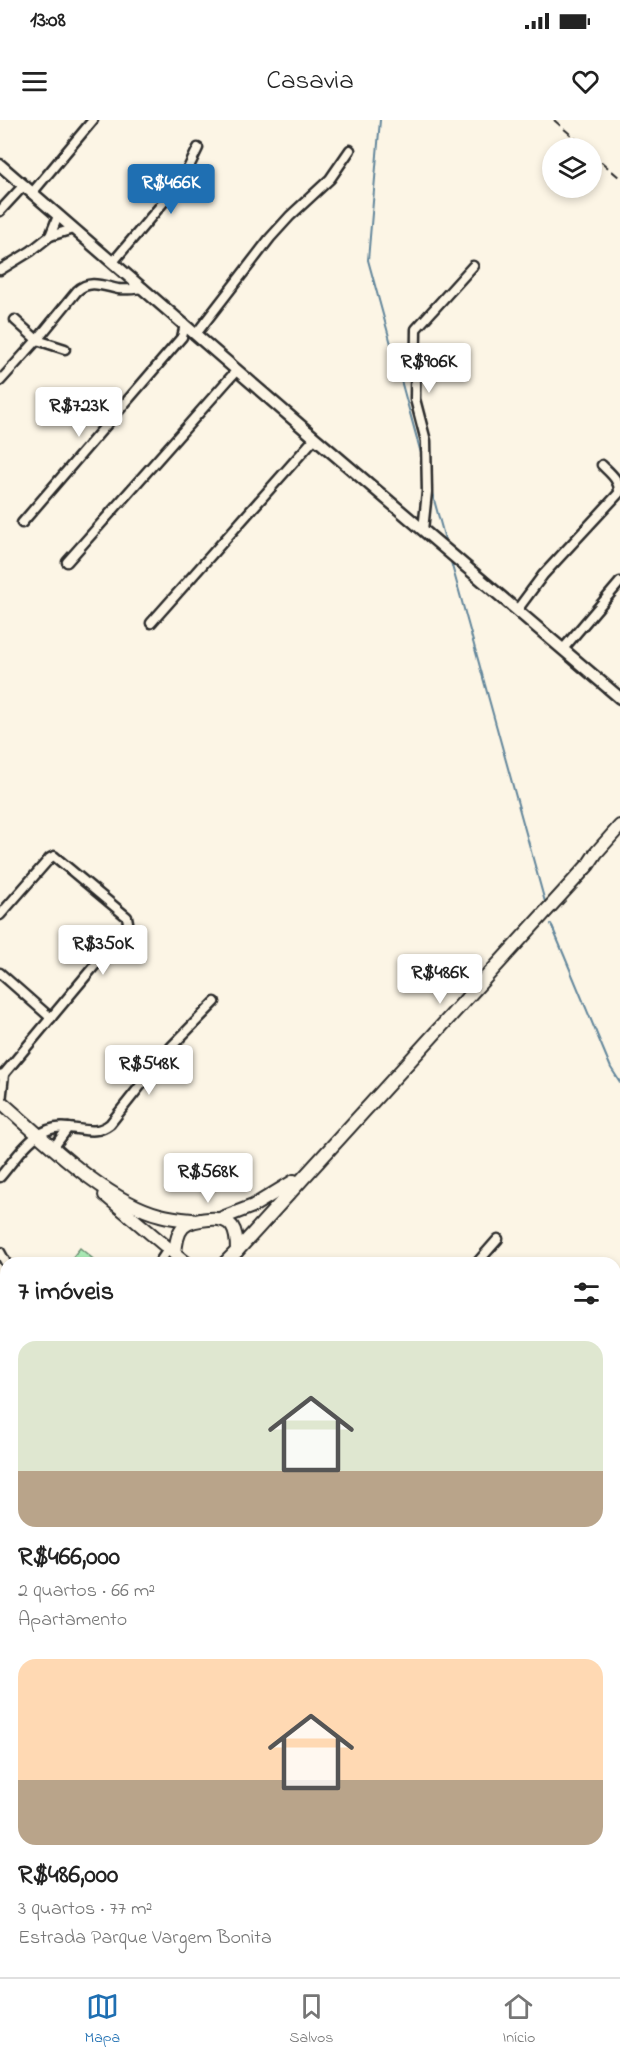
<!DOCTYPE html>
<html lang="pt">
<head>
<meta charset="utf-8">
<style>
  :root { --surface:#fff; --page:#f6f6f6; --text:#222; --muted:#767676; --line:#e0e0e0; --accent:#1f6fb2 }
  body { margin:0; font-family:"Indie Flower",sans-serif; background:var(--page); color:var(--text); height:100vh; display:flex; flex-direction:column; font-size:22px; white-space:nowrap }
  * { box-sizing:border-box; margin:0 }
  p { font-size:20px; color:var(--muted) }
  .icon { flex:none; width:33px; height:33px; fill:none; stroke:currentColor; stroke-width:2; stroke-linecap:round; stroke-linejoin:round }
  .map { position:relative; flex:1; overflow:hidden }
  .side { position:absolute; left:0px; top:1137px; width:621px; height:720px; display:flex; flex-direction:column; background:var(--surface); border-radius:18px 18px 0 0; box-shadow:0 3px 9px #0003 }
  .side>* { flex:none }
  .fabs { position:absolute; left:542px; top:18px; display:grid; gap:12px }
  .fabs a { display:grid; place-items:center; width:60px; height:60px; border-radius:50%; background:var(--surface); box-shadow:0 3px 9px #0003; font-size:30px }
  .price { position:absolute; translate:-50% -51px; padding:0 14px; border-radius:6px; background:#fff; color:#222; font-size:20px; line-height:39px; filter:drop-shadow(0 2px 3px #0008) }
  .price::after { content:''; position:absolute; left:50%; top:36px; width:18px; height:14px; margin-left:-9px; background:inherit; clip-path:polygon(0 0,100% 0,50% 100%) }
  .price.current { background:var(--accent); color:#fff }
  ul { padding:0; list-style:none }
  li { display:grid; align-content:center; gap:12px; height:318px; padding:0 18px }
  li span { display:grid; place-items:center; height:186px; border-radius:18px; color:#555 }
  li>.icon { margin-inline-start:auto }
  span .icon { width:108px; height:108px; fill:#fffc; stroke-width:1 }
  li b { font-size:26px }
  h2 { display:flex; justify-content:space-between; align-items:center; height:72px; padding:0 18px; font-size:26px }
  .status { display:flex; justify-content:space-between; align-items:center; height:42px; padding:0 30px; background:var(--surface); direction:ltr }
  .status svg { height:16px; fill:currentColor }
  header { display:flex; justify-content:space-between; align-items:center; height:78px; padding:0 18px; background:var(--surface); font-size:27px; font-weight:600 }
  .dock { display:flex; justify-content:space-around; align-items:center; height:84px; border-top:2px solid var(--line); background:var(--surface); font-size:16px; color:var(--muted) }
  .dock a { display:grid; justify-items:center; gap:3px }
  .dock .current { color:var(--accent) }
  .map>svg:first-child { display:block }
  .green { fill:#abecb6; stroke:#6b8c70; stroke-width:1.5 }
  .lines { fill:none; stroke-linecap:round; stroke-linejoin:round }
  .stream { stroke:#62869b; stroke-width:2 }
  .minor-casing { stroke:#2b2b2b; stroke-width:13 }
  .tertiary-casing { stroke:#2b2b2b; stroke-width:15 }
  .secondary-casing { stroke:#2b2b2b; stroke-width:16 }
  .minor { stroke:#fcf5e5; stroke-width:8 }
  .tertiary { stroke:#fcf5e5; stroke-width:10 }
  .secondary { stroke:#fcf5e5; stroke-width:12 }
  .rail { stroke:#2b2b2b; stroke-width:2; stroke-dasharray:9 4.5; stroke-linecap:butt }
</style>
</head>
<body>
<div class="status"><b>13:08</b><svg viewBox="0 0 49 12"><path d="M0 12V9h3v3zM5 12V6h3v6zM10 12V3h3v9zM15 12V0h3v12zM26 1h20v11H26zM47 4h2v5h-2z"/></svg></div>
<header><svg class="icon" aria-label="menu" viewBox="0 0 24 24"><path d="M4 6h16M4 12h16M4 18h16"/></svg>Casavia<svg class="icon" aria-label="heart" viewBox="0 0 24 24"><path d="M12 20l-8-8c-3-5 5-10 8-4 3-6 11-1 8 4z"/></svg></header>
<div class="map">
<svg width="620" height="1857" viewBox="0 0 620 1857">
  <rect width="100%" height="100%" fill="#fcf5e5"/>
  <filter id="ink" filterUnits="userSpaceOnUse"><feTurbulence type="fractalNoise" baseFrequency=".0167" numOctaves="2"/><feDisplacementMap in="SourceGraphic" scale="12" xChannelSelector="R" yChannelSelector="G"/><feConvolveMatrix kernelMatrix="1 2 1 2 8 2 1 2 1" color-interpolation-filters="sRGB"/></filter>
  <g filter="url(#ink)">
    <polygon class="green" points="80,1128 98,1143 68,1143"/>
    <g class="lines">
      <g class="stream">
        <polyline points="380,0 368,140 422,337"/>
        <polyline points="431,369 446,423"/>
        <polyline points="451,442 545,782"/>
        <polyline points="551,804 611,948 620,962"/>
      </g>
      <g class="minor-casing">
        <g id="minor">
          <polyline points="32,73 93,0"/>
          <polyline points="0,91 24,65"/>
          <polyline points="50,116 58,96"/>
          <polyline points="113,142 178,65 185,55 198,28"/>
          <polyline points="0,150 31,131 50,116 73,109"/>
          <polyline points="15,200 37,220 65,229"/>
          <polyline points="196,214 270,118 290,96 330,59 350,30"/>
          <path d="M0,261L37,220L77,171C90,159 103,166 118,169C126,170 134,169 143,168"/>
          <polyline points="22,403 182,217 185,205"/>
          <polyline points="423,410 427,372 426,321 415,279 416,209 473,146"/>
          <polyline points="67,442 237,250"/>
          <path d="M517,490L543,455L619,373C620,360 610,353 602,345"/>
          <polyline points="151,503 315,318"/>
          <polyline points="563,529 620,462"/>
          <polyline points="0,795 50,738 54,736 127,797 128,802 126,808 4,954 0,955"/>
          <polyline points="0,853 51,898"/>
          <polyline points="1,982 4,954"/>
          <path d="M54,1027L68,1008C84,1009 96,1015 110,1004L171,927L215,882"/>
          <path d="M0,1057C18,1036 36,1003 68,1008"/>
          <polyline points="0,1132 6,1143"/>
          <polyline points="159,1143 169,1128"/>
          <polyline points="477,1143 498,1119"/>
          <polyline points="0,1207 6,1199"/>
          <polyline points="0,1265 6,1265"/>
          <polyline points="615,1315 620,1309"/>
          <polyline points="0,1696 6,1689"/>
          <polyline points="615,1749 620,1743"/>
          <polyline points="1,1857 6,1851"/>
          <polyline points="143,1857 149,1851"/>
          <polyline points="291,1857 296,1851"/>
        </g>
      </g>
      <g class="tertiary-casing">
        <g id="tertiary">
          <polyline points="0,45 315,318 620,578"/>
          <polyline points="615,1519 620,1524"/>
          <polyline points="0,1816 6,1821"/>
          <polyline points="41,1851 48,1857"/>
        </g>
      </g>
      <g class="secondary-casing">
        <g id="secondary">
          <path d="M0,981C43,1018 105,1081 160,1095C170,1098 181,1099 192,1100"/>
          <polyline points="105,1075 175,1134"/>
          <polyline points="222,1098 253,1086 294,1061"/>
          <polyline points="237,1131 588,745 596,733 620,706"/>
          <path d="M186,1143L175,1134C177,1107 183,1101 209,1099C233,1097 237,1110 237,1131L225,1143"/>
        </g>
      </g>
      <use href="#minor" class="minor"/>
      <use href="#tertiary" class="tertiary"/>
      <use href="#secondary" class="secondary"/>
      <g class="rail">
        <polyline points="554,0 586,28"/>
        <polyline points="591,33 620,58"/>
      </g>
    </g>
  </g>
</svg>
<div class="fabs">
<a><svg class="icon" aria-label="layers" viewBox="0 0 24 24"><path d="M12 4l9 5-9 5-9-5zM3 14l9 5 9-5"/></svg></a>
</div>
<b class="price current" style="left:171px;top:95px">R$466K</b>
<b class="price" style="left:429px;top:274px">R$906K</b>
<b class="price" style="left:79px;top:318px">R$723K</b>
<b class="price" style="left:103px;top:856px">R$350K</b>
<b class="price" style="left:440px;top:885px">R$486K</b>
<b class="price" style="left:149px;top:976px">R$548K</b>
<b class="price" style="left:208px;top:1084px">R$568K</b>
<section class="side">
<h2>7 imóveis<svg class="icon" aria-label="filters" viewBox="0 0 24 24"><path d="M4 7h16M4 17h16"/><circle cx="9" cy="7" r="2"/><circle cx="15" cy="17" r="2"/></svg></h2>
<ul>
<li><span style="background:linear-gradient(#dfe7d0 70%,#b9a48a 0)"><svg class="icon" aria-label="home" viewBox="0 0 24 24"><path d="M3 11l9-7 9 7M6 9v11h12V9"/></svg></span><div><b>R$466,000</b><p>2 quartos · 66 m²</p><p>Apartamento</p></div></li>
<li><span style="background:linear-gradient(#ffd9b3 65%,#b9a48a 0)"><svg class="icon" aria-label="home" viewBox="0 0 24 24"><path d="M3 11l9-7 9 7M6 9v11h12V9"/></svg></span><div><b>R$486,000</b><p>3 quartos · 77 m²</p><p>Estrada Parque Vargem Bonita</p></div></li>
</ul>
</section>
</div>
<nav class="dock">
<a class="current"><svg class="icon" aria-label="map" viewBox="0 0 24 24"><path d="M3 6l6-2 6 2 6-2v14l-6 2-6-2-6 2zM9 4v14M15 6v14"/></svg>Mapa</a>
<a><svg class="icon" aria-label="saved" viewBox="0 0 24 24"><path d="M7 4h10v16l-5-4-5 4z"/></svg>Salvos</a>
<a><svg class="icon" aria-label="home" viewBox="0 0 24 24"><path d="M3 11l9-7 9 7M6 9v11h12V9"/></svg>Início</a>
</nav>
</body>
</html>
